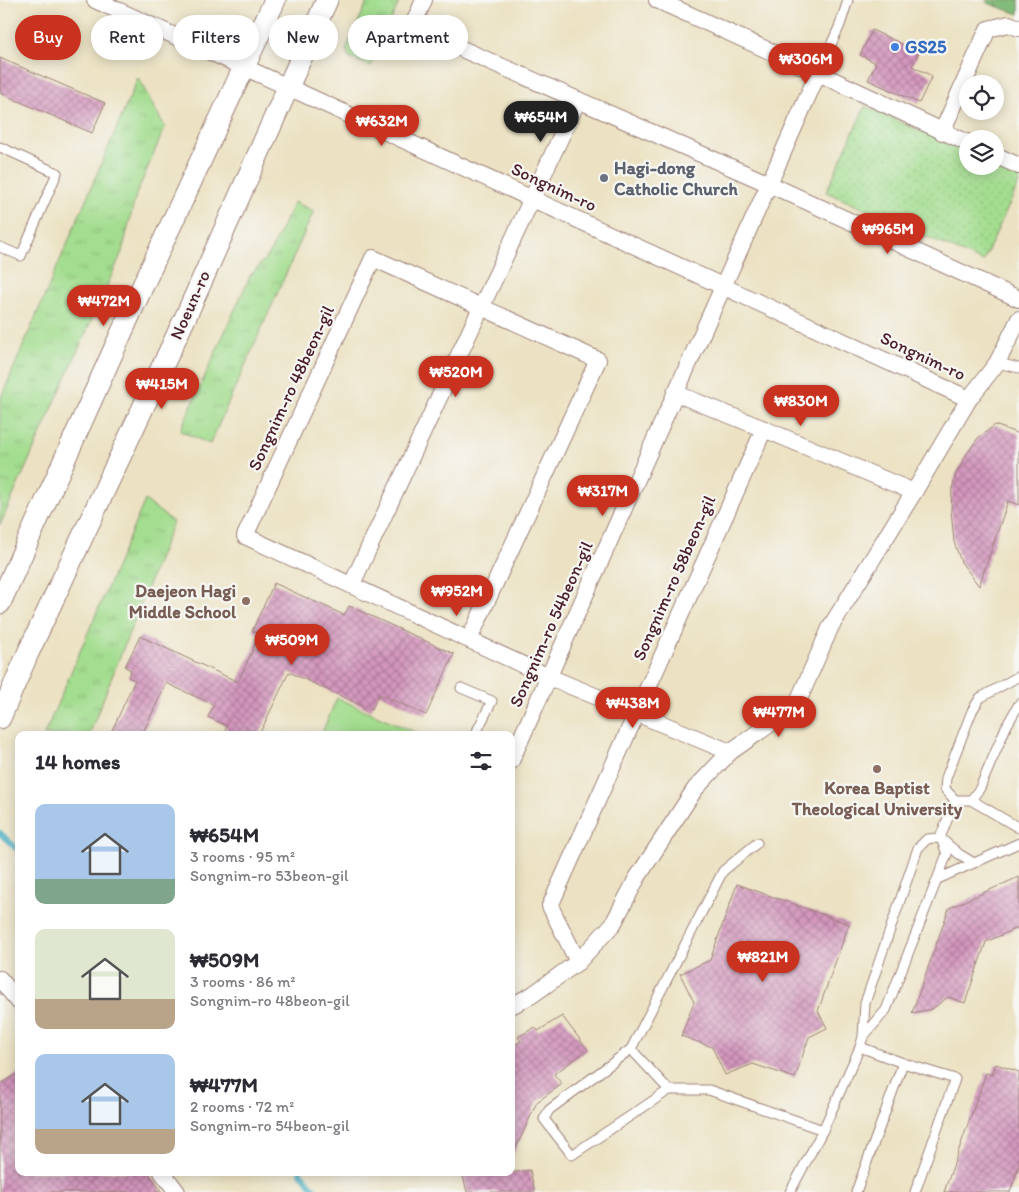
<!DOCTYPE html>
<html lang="en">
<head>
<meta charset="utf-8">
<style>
  :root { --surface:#fff; --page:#f7f7f7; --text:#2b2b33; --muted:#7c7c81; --accent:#c8321e }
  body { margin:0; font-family:Itim,sans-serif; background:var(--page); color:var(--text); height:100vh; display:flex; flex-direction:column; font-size:19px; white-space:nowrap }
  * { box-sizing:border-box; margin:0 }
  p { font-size:16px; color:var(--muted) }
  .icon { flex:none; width:28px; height:28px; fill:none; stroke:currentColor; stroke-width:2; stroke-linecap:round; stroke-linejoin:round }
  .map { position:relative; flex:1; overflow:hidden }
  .drawer { position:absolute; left:15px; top:731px; width:500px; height:445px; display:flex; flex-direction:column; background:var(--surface); border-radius:10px; box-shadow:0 2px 12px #0003 }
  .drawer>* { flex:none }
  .banner { position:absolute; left:15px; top:15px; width:500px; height:45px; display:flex; gap:10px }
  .fabs { position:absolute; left:959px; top:75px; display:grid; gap:10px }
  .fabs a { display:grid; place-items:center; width:45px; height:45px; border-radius:50%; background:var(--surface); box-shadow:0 2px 12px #0003; font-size:25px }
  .price { position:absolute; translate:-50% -42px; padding:0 11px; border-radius:18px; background:var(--accent); color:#fff; font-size:16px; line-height:32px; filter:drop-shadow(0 1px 2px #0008) }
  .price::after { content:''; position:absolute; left:50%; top:30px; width:15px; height:11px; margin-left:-8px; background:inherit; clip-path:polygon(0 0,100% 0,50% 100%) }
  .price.on { background:#222; color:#fff }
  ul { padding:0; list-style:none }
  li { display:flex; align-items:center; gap:15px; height:125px; padding:0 20px }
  li span { display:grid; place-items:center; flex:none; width:140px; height:100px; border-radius:10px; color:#555 }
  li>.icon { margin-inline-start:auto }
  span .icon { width:60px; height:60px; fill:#fffc; stroke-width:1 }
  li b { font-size:21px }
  h2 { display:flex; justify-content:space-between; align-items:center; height:60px; padding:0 20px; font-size:21px }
  .chip { padding:0 18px; border-radius:22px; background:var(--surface); box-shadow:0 2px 12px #0003; font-size:18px; line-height:45px }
  .chip.on { background:var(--accent); color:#fff }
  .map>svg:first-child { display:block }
  .grass { fill:url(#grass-tufts); stroke:#767e5d }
  .forest { fill:url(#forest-firs); stroke:#666e52 }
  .park { fill:url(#park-dots); stroke:#767e5d }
  .pitch { fill:#a3dd8f; stroke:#767e5d }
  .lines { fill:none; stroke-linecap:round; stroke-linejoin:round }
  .stream { stroke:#40abc0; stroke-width:6 }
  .building { fill:url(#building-cross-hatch) }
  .service-casing { stroke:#9b8077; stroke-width:11 }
  .minor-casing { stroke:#9b8077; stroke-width:18 }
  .tertiary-casing { stroke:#9b8077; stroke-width:23 }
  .service { stroke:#fff; stroke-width:9 }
  .minor { stroke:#fff; stroke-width:16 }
  .tertiary { stroke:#fff; stroke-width:21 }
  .shop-dot { fill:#3f7fe0; stroke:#f6f6f2; stroke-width:2 }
  .worship-dot { fill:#6b7280; stroke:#f6f6f2; stroke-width:2 }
  .education-dot { fill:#8d6e63; stroke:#f6f6f2; stroke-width:2 }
  .labels { text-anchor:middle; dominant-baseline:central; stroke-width:4.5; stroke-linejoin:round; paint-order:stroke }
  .shop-label { font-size:18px; font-weight:bold; fill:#366cbe; stroke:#f6f6f2; text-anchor:start }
  .worship-label { font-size:18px; font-weight:bold; fill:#5b616d; stroke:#f6f6f2; text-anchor:start }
  .street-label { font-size:18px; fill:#4a1f2b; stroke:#f6f6f2 }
  .education-label { font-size:18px; font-weight:bold; fill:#785e54; stroke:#f6f6f2; text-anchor:end }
</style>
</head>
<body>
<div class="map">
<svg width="1019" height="1192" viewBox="0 0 1019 1192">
  <defs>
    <pattern id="grass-tufts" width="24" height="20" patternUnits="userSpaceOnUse" patternTransform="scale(1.25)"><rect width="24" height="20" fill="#a3dd8f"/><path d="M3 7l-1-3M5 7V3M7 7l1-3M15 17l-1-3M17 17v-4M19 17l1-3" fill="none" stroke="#8ebd7c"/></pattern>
    <pattern id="forest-firs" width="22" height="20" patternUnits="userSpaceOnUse" patternTransform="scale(1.25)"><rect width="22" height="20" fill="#82bc7a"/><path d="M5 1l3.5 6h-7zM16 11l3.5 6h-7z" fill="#6c9864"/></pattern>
    <pattern id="park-dots" width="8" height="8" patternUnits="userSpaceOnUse" patternTransform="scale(1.25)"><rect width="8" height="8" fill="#a3dd8f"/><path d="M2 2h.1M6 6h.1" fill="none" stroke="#8ebd7c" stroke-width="1.8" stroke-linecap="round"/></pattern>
    <pattern id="building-cross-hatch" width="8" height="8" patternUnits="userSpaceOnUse" patternTransform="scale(1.25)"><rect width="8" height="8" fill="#d396bd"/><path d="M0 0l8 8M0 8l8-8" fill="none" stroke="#ad7a9a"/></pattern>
  </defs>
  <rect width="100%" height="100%" fill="#f6f6f2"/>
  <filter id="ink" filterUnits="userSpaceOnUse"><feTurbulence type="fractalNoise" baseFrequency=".02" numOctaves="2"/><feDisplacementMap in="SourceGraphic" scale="10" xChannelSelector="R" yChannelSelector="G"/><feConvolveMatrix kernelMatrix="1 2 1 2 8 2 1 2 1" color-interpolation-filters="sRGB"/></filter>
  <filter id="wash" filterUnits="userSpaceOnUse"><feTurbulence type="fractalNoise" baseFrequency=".0096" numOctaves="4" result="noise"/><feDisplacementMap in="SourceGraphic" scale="20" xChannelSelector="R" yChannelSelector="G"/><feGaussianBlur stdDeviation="1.12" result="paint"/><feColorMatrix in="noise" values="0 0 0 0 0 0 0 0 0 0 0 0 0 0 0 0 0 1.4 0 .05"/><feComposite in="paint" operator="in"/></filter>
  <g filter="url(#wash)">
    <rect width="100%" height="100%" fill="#ece2c3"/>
    <g class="grass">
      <polygon points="368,0 400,0 371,66 349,58 346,49"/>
      <polygon points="138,78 165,127 136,195 122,252 0,525 0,400"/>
      <polygon points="294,202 314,211 210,444 180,431 250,276 270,253"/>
      <polygon points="145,500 173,522 89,735 44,735"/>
    </g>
    <polygon class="forest" points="987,0 1019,0 1019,14 987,3"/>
    <polygon class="park" points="865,106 967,152 968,166 995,166 995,164 1019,175 1019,183 983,262 826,192"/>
    <polygon class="pitch" points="337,698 422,735 321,735"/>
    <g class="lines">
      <g class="stream">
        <polyline points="0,833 19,851"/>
        <polyline points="300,1172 317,1192"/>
      </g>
    </g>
    <g id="blocks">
      <g class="building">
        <polygon points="872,30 919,52 912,66 932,76 919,103 868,80 876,63 860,55"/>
        <polygon points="0,58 105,103 92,133 0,93"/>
        <polygon points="995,425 1019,434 1019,505 1008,501 979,586 961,562 954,542 951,510 952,489 956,474 966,455 978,438"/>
        <polygon points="274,583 344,615 349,606 454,654 426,715 379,694 371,710 289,672 259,735 223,735 227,726 208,717 214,705 166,683 142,735 110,735 135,680 128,677 131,670 125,667 140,636 238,682 260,634 252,631"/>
        <polygon points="1019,877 1019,927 986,942 965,1003 948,997 932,1009 912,1013 949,908"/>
        <polygon points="737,884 849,924 818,1011 827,1028 809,1037 795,1078 753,1064 725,1075 712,1047 681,1036 694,1002 680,974 710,960"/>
        <polygon points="562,1016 588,1050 554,1074 562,1084 537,1102 511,1159 511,1048 521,1041 518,1037 535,1027 538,1031"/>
        <polygon points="996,1064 1019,1072 1019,1166 1010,1192 944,1192 986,1073 992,1075"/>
        <polygon points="19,1073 19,1172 148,1172 162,1192 0,1192 0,1084"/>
        <polygon points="530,1170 535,1192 467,1192 462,1172 516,1172"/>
      </g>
    </g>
  </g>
  <g filter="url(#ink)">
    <use href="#blocks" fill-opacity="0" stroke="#9b8077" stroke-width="1"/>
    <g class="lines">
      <g class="service-casing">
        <g id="service">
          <polyline points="818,73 840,25 848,0"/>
          <polyline points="0,147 57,173 21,256 0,247"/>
          <polyline points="997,363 1019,368"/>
          <polyline points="1019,676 980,698 972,711 946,778 945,789 955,800 971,800 1019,828"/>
          <polyline points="461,688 492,701 475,735"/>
          <polyline points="971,800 980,788 1006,727 1019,704"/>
          <polyline points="940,838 955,800"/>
          <polyline points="757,843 723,871 631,1049 669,1090 709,1090 823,1130"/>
          <polyline points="938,879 1019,843"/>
          <polyline points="863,1037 886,1010 947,854 942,841"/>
          <polyline points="860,1047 903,1063 955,1079 915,1192"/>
          <polyline points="631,1049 549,1110 544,1119 572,1155 669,1090"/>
          <polyline points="790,1192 823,1130 860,1047 863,1037 865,1003 918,848 927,839 940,838 959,854 974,863"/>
          <polyline points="856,1192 903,1063"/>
        </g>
      </g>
      <g class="minor-casing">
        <g id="minor">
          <polyline points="95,0 288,87 969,399"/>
          <polyline points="424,0 412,27 769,184 511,761"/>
          <polyline points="657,0 818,73 968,143"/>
          <polyline points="818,73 769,184 1019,299"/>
          <polyline points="942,132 988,29 1009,24 1019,28"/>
          <polyline points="995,155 1019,166"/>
          <polyline points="675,393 764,429 914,492"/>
          <polyline points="352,584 578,100"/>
          <polyline points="469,640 598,360 373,258 245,536 549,677 730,752"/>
          <polyline points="578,962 550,906 764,429"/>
          <polyline points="0,979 19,1002"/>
          <polyline points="511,1006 532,995 578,962 613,924 637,878 695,789 730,752 796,706 831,626 914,492 969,399 997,363 1019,319"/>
          <polyline points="162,1172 177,1192"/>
        </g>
      </g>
      <g class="tertiary-casing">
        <g id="tertiary">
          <polyline points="0,603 139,294 275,0"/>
          <polyline points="0,718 28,653 186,316 327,0"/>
        </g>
      </g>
      <use href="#service" class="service"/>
      <use href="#minor" class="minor"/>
      <use href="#tertiary" class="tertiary"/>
    </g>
  </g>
  <circle class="shop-dot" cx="895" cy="47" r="5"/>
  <circle class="worship-dot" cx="604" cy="178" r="5"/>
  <g class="education-dot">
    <circle cx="246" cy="601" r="5"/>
    <circle cx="877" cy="769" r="5"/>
  </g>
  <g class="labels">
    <g class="shop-label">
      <text x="905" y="47">GS25</text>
    </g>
    <g class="worship-label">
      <text x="614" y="168">Hagi-dong<tspan x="614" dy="21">Catholic Church</tspan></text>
    </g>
    <g class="street-label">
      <text transform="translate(554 187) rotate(25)">Songnim-ro</text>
      <text transform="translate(190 305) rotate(-66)">Noeun-ro</text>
      <text transform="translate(923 356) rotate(25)">Songnim-ro</text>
      <text transform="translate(291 388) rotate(-65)">Songnim-ro 48beon-gil</text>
      <text transform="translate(674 578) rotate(-66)">Songnim-ro 58beon-gil</text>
      <text transform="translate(551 624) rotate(-66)">Songnim-ro 54beon-gil</text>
    </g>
    <g class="education-label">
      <text x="236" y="591">Daejeon Hagi<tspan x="236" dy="21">Middle School</tspan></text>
      <text x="877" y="788" text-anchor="middle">Korea Baptist<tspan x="877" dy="21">Theological University</tspan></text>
    </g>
  </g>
</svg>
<div class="fabs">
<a><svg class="icon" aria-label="locate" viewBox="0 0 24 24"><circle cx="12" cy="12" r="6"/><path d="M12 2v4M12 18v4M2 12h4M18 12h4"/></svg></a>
<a><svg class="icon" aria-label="layers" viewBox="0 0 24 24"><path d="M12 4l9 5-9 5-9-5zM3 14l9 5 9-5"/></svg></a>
</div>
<b class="price" style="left:806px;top:85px">₩306M</b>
<b class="price on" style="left:541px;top:143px">₩654M</b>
<b class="price" style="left:382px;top:147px">₩632M</b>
<b class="price" style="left:888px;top:255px">₩965M</b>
<b class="price" style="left:104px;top:327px">₩472M</b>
<b class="price" style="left:456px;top:398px">₩520M</b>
<b class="price" style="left:162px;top:410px">₩415M</b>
<b class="price" style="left:801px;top:427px">₩830M</b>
<b class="price" style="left:603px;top:517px">₩317M</b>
<b class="price" style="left:457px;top:617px">₩952M</b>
<b class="price" style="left:292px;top:666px">₩509M</b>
<b class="price" style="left:633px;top:729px">₩438M</b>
<b class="price" style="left:779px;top:738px">₩477M</b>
<b class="price" style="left:763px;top:983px">₩821M</b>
<div class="banner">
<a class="chip on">Buy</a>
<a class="chip">Rent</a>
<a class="chip">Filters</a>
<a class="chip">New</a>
<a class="chip">Apartment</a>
</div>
<section class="drawer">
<h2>14 homes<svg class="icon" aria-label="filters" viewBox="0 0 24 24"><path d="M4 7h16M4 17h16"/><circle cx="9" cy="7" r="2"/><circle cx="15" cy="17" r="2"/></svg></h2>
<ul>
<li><span style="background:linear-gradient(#a9c7e8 75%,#7fa58c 0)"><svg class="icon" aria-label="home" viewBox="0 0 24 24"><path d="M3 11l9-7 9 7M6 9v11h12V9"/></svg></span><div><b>₩654M</b><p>3 rooms · 95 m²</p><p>Songnim-ro 53beon-gil</p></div></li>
<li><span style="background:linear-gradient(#dfe7d0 70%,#b9a48a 0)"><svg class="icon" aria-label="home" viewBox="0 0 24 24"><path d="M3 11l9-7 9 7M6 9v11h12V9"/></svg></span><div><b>₩509M</b><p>3 rooms · 86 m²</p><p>Songnim-ro 48beon-gil</p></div></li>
<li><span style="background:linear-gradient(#a9c7e8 75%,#b9a48a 0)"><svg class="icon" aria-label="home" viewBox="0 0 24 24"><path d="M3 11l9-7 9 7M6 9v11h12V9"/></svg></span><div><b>₩477M</b><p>2 rooms · 72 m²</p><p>Songnim-ro 54beon-gil</p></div></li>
</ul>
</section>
</div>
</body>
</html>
